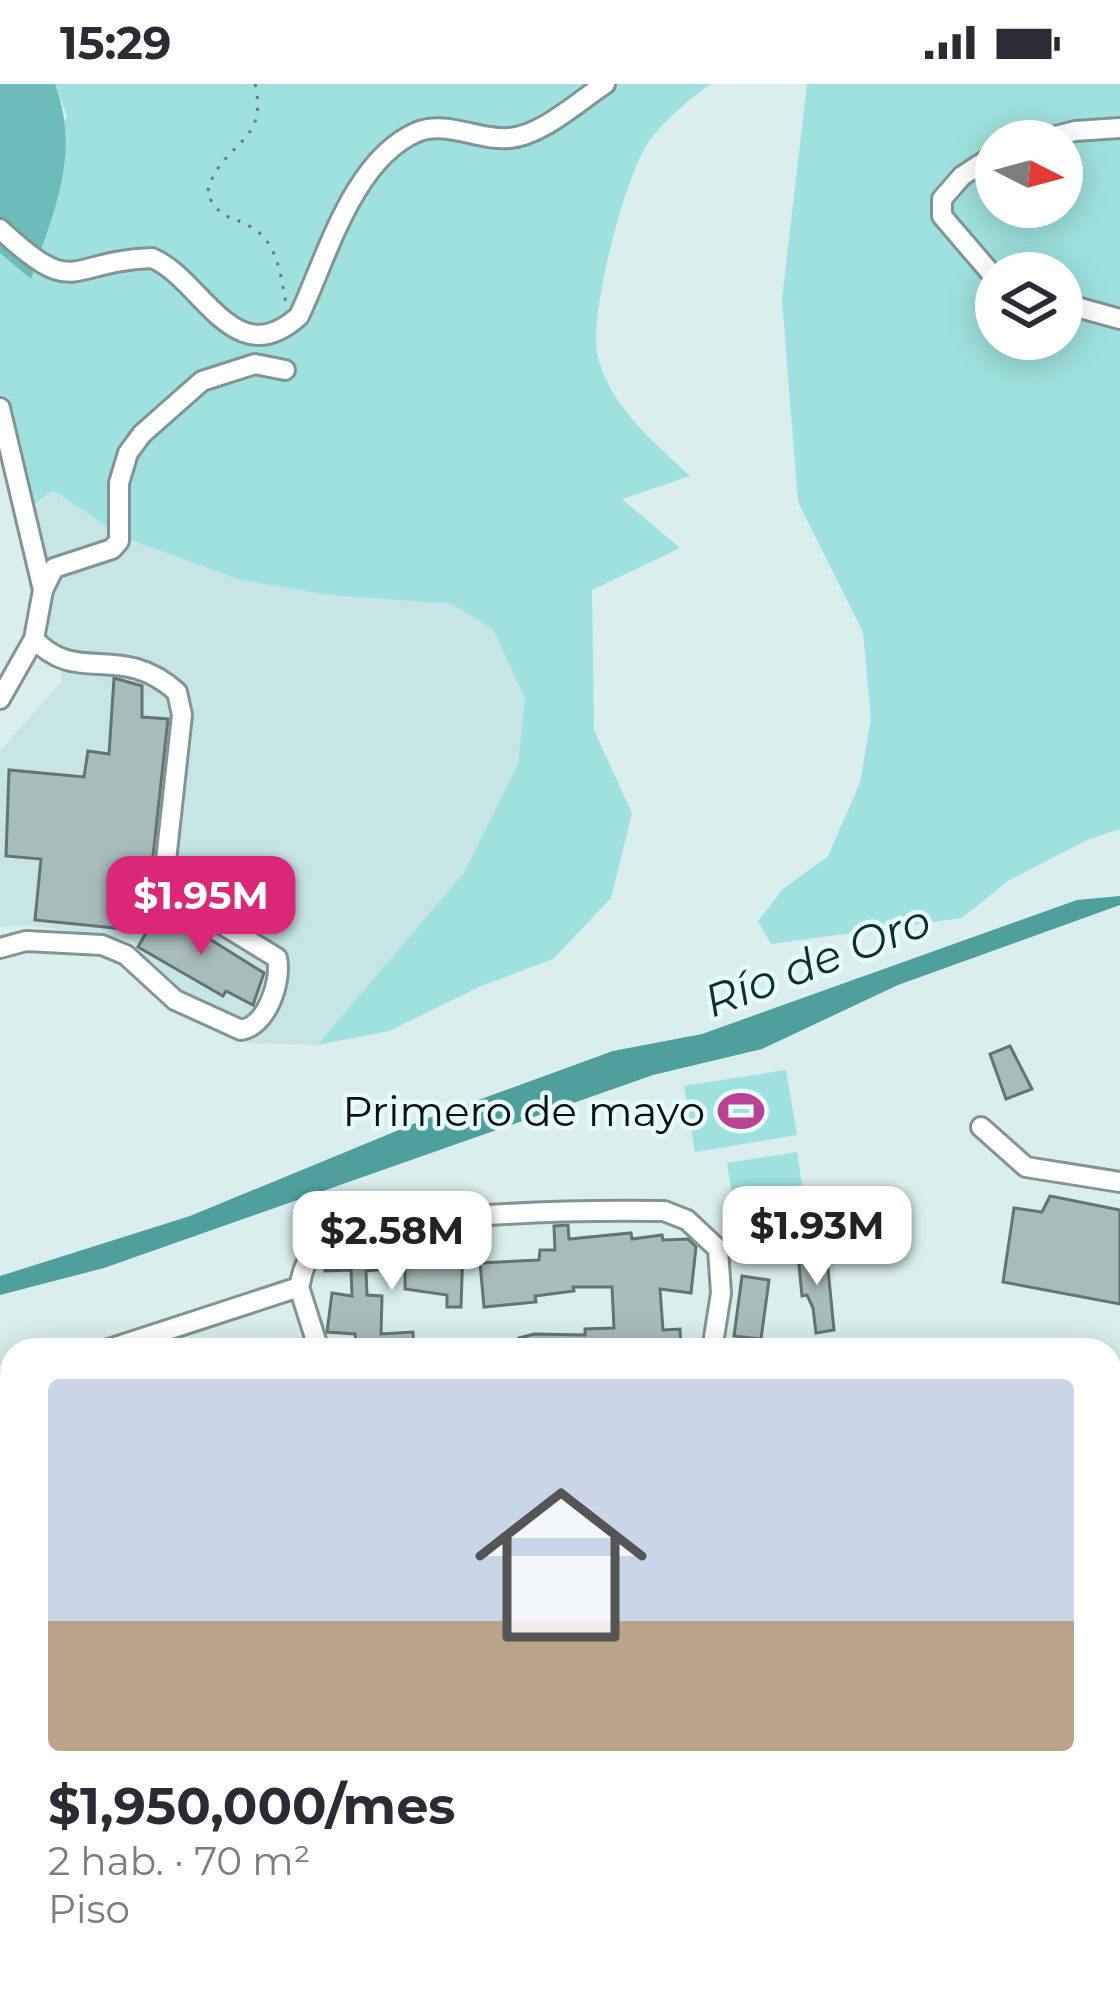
<!DOCTYPE html>
<html lang="es">
<head>
<meta charset="utf-8">
<style>
  :root { --surface:#fff; --page:#f2f2f3; --text:#2b2b33; --muted:#7c7c81; --accent:#db2777 }
  body { margin:0; font-family:Montserrat,sans-serif; background:var(--page); color:var(--text); height:100vh; display:flex; flex-direction:column; font-size:45px; white-space:nowrap }
  * { box-sizing:border-box; margin:0 }
  p { font-size:39px; color:var(--muted) }
  .icon { flex:none; width:66px; height:66px; fill:none; stroke:currentColor; stroke-width:2; stroke-linecap:round; stroke-linejoin:round }
  .map { position:relative; flex:1; overflow:hidden }
  .details { position:absolute; left:0px; top:1254px; width:1122px; height:660px; display:flex; flex-direction:column; background:var(--surface); border-radius:36px 36px 0 0; box-shadow:0 6px 30px #0003 }
  .details>* { flex:none }
  .needle { width:78px; rotate:96deg }
  .fabs { position:absolute; left:975px; top:36px; display:grid; gap:24px }
  .fabs a { display:grid; place-items:center; width:108px; height:108px; border-radius:50%; background:var(--surface); box-shadow:0 6px 30px #0003; font-size:60px }
  .price { position:absolute; translate:-50% -102px; padding:0 27px; border-radius:24px; background:#fff; color:#222; font-size:39px; line-height:78px; filter:drop-shadow(0 3px 6px #0008) }
  .price::after { content:''; position:absolute; left:50%; top:72px; width:36px; height:27px; margin-left:-18px; background:inherit; clip-path:polygon(0 0,100% 0,50% 100%) }
  .price.on { background:var(--accent); color:#fff }
  ul { padding:0; list-style:none }
  li { display:grid; align-content:center; gap:24px; height:636px; padding:0 48px }
  li span { display:grid; place-items:center; height:372px; border-radius:12px; color:#555 }
  li>.icon { margin-inline-start:auto }
  span .icon { width:216px; height:216px; fill:#fffc; stroke-width:1 }
  li b { font-size:51px }
  .status { display:flex; justify-content:space-between; align-items:center; height:84px; padding:0 60px; background:var(--surface); direction:ltr }
  .status svg { height:33px; fill:currentColor }
  .map>svg:first-child { display:block }
  .built { fill:#c6e5e4 }
  .green { fill:#9ee1de; fill-rule:evenodd }
  .forest { fill:#6cbdba }
  .water { fill:#4fa09d }
  .building { fill:#a8bcbb; stroke:#627574; stroke-width:3 }
  .lines { fill:none; stroke-linecap:round; stroke-linejoin:round }
  .minor-casing { stroke:#819594; stroke-width:24 }
  .major-casing { stroke:#c9cbca; stroke-width:30 }
  .path { stroke:#6b7978; stroke-width:3; stroke-dasharray:3 9; stroke-linecap:butt }
  .minor { stroke:#fff; stroke-width:18 }
  .major { stroke:#88e3e1; stroke-width:24 }
  .labels { text-anchor:middle; dominant-baseline:central; stroke-width:9; stroke-linejoin:round; paint-order:stroke }
  .poi-label { font-size:42px; fill:#091110; stroke:#e6fcfa; text-anchor:end }
  .water-label { font-size:45px; font-style:italic; fill:#07302f; stroke:#e6fcfa }
</style>
</head>
<body>
<div class="status"><b>15:29</b><svg viewBox="0 0 49 12"><path d="M0 12V9h3v3zM5 12V6h3v6zM10 12V3h3v9zM15 12V0h3v12zM26 1h20v11H26zM47 4h2v5h-2z"/></svg></div>
<div class="map">
<svg width="1120" height="1914" viewBox="0 0 1120 1914">
  <rect width="100%" height="100%" fill="#d9eeed"/>
  <polygon class="built" points="51,406 123,453 330,511 452,520 493,544 525,614 518,680 464,789 317,961 247,959 175,925 131,880 136,862 132,856 28,841 0,843 0,667 62,597 60,578 47,556 52,508 31,429"/>
  <g class="green">
    <path d="M55,0H711C690,14 665,36 650,56C626,87 589,230 597,269C608,321 653,357 690,392L622,415L680,464L592,506L594,646L632,729L611,814L553,875L481,902L389,947L317,961L464,789L518,680L525,614L493,545L452,520L330,511L241,496L123,453L52,406L35,421L0,314V169L67,32Z"/>
    <path d="M807,0H1120V745L1089,755L1008,797L962,834L771,860L758,837L783,805L828,772L860,699L871,634L863,548L798,418L782,215ZM996,57H1062V123H996ZM996,189H1062V255H996Z"/>
    <polygon points="786,986 797,1051 695,1068 684,1002"/>
    <polygon points="797,1068 802,1101 732,1112 727,1079"/>
  </g>
  <path class="forest" d="M0,0H55C81,70 54,127 31,195L0,169Z"/>
  <polygon class="water" points="1120,812 1120,821 898,901 762,965 653,991 104,1184 0,1211 0,1192 190,1132 423,1036 613,967 702,950 1077,816"/>
  <g class="building">
    <polygon points="114,594 142,602 142,633 168,635 151,790 140,789 135,846 35,836 41,775 6,772 9,686 84,693 88,667 109,670"/>
    <polygon points="160,824 264,889 253,921 226,907 223,912 138,863"/>
    <polygon points="1010,962 1032,1005 1006,1015 990,970"/>
    <polygon points="1050,1112 1120,1126 1120,1220 1003,1198 1014,1124 1042,1128"/>
    <polygon points="568,1141 569,1155 631,1149 632,1155 662,1151 663,1156 688,1155 696,1163 691,1209 660,1205 663,1246 680,1245 681,1262 519,1266 519,1254 534,1250 585,1251 585,1245 614,1244 612,1203 573,1203 574,1207 535,1212 536,1218 484,1223 480,1179 539,1176 540,1166 555,1166 554,1142"/>
    <polygon points="427,1159 428,1167 463,1164 461,1223 447,1223 447,1211 405,1205 405,1183 366,1187 367,1211 382,1212 381,1250 413,1248 414,1266 357,1266 355,1250 327,1248 332,1209 352,1212 351,1186 325,1187 325,1182 337,1174 395,1170"/>
    <polygon points="826,1165 834,1246 816,1249 813,1224 807,1211 802,1212 798,1170"/>
    <polygon points="742,1192 769,1196 761,1255 734,1252"/>
    <polygon points="433,1902 493,1902 524,1908 524,1914 431,1914"/>
    <polygon points="639,1902 722,1902 721,1914 638,1914"/>
  </g>
  <g class="lines">
    <g class="minor-casing">
      <g id="minor">
        <polyline points="1037,57 1075,47 1120,44"/>
        <polyline points="996,70 962,92 942,115 942,132 996,195"/>
        <path d="M0,145C77,217 66,177 152,174C202,195 234,291 299,232C326,176 352,76 417,48C447,36 479,57 509,54C541,52 579,17 605,0"/>
        <polyline points="1062,219 1120,235"/>
        <polyline points="0,324 43,506 34,555 0,615"/>
        <polyline points="43,506 54,484 112,465 119,457 119,399 128,369 142,350 202,297 255,280 285,286"/>
        <path d="M0,864L26,857L102,861L126,871L175,916L241,946C267,942 282,897 277,874L163,804L182,631L177,608C120,557 77,602 34,555"/>
        <polyline points="981,1043 1026,1083 1120,1098"/>
        <path d="M299,1203C302,1194 302,1184 308,1177C352,1125 594,1126 664,1127L687,1136L718,1165L721,1209L712,1266"/>
        <polyline points="299,1203 319,1266"/>
        <polyline points="106,1266 299,1203"/>
        <polyline points="0,1300 12,1296"/>
        <polyline points="1110,1418 1120,1382"/>
        <polyline points="1110,1484 1120,1458"/>
        <polyline points="0,1578 12,1571"/>
        <polyline points="0,1625 9,1654"/>
        <polyline points="0,1845 12,1832"/>
        <polyline points="0,1872 12,1882"/>
        <polyline points="34,1902 47,1914"/>
        <polyline points="919,1902 923,1914"/>
        <polyline points="287,1914 288,1902"/>
        <polyline points="578,1914 579,1902"/>
        <polyline points="734,1914 736,1902"/>
        <polyline points="823,1914 824,1902"/>
        <polyline points="877,1914 878,1902"/>
        <polyline points="1063,1914 1064,1902"/>
      </g>
    </g>
    <g class="major-casing">
      <g id="major">
        <polyline points="1110,1639 1120,1642"/>
        <polyline points="0,1656 12,1654"/>
        <polyline points="0,1673 12,1671"/>
      </g>
    </g>
    <g class="path">
      <path d="M255,0C270,62 219,57 207,110C224,138 226,129 251,143C278,158 281,193 286,220"/>
      <polyline points="154,1914 155,1902"/>
      <polyline points="421,1914 422,1902"/>
      <polyline points="473,1914 474,1902"/>
      <polyline points="521,1914 522,1902"/>
    </g>
    <use href="#minor" class="minor"/>
    <use href="#major" class="major"/>
  </g>
  <defs>
    <g id="stadium-bare" transform="scale(3.6)"><path d="M0-5a6.5 5 0 1 0 0 10a6.5 5 0 1 0 0-10ZM-3.5-1.8h7v3.6h-7Z" fill="#bb4194" stroke="#e6fcfa" stroke-width="2.5" paint-order="stroke"/></g>
  </defs>
  <g fill-rule="evenodd">
    <use href="#stadium-bare" x="741" y="1027"/>
  </g>
  <g class="labels">
    <g class="poi-label">
      <text x="705" y="1027">Primero de mayo</text>
    </g>
    <g class="water-label">
      <text transform="translate(817 876) rotate(-21)">Río de Oro</text>
    </g>
  </g>
</svg>
<div class="fabs">
<a><svg class="needle" viewBox="-14 -14 28 28"><path d="M0-13l5 13h-10z" fill="#e53935"/><path d="M0 13l5-13h-10z" fill="#7c7c81"/></svg></a>
<a><svg class="icon" aria-label="layers" viewBox="0 0 24 24"><path d="M12 4l9 5-9 5-9-5zM3 14l9 5 9-5"/></svg></a>
</div>
<b class="price on" style="left:201px;top:874px">$1.95M</b>
<b class="price" style="left:817px;top:1204px">$1.93M</b>
<b class="price" style="left:392px;top:1209px">$2.58M</b>
<section class="details">
<ul>
<li><span style="background:linear-gradient(#c9d6e8 65%,#b9a48a 0)"><svg class="icon" aria-label="home" viewBox="0 0 24 24"><path d="M3 11l9-7 9 7M6 9v11h12V9"/></svg></span><div><b>$1,950,000/mes</b><p>2 hab. · 70 m²</p><p>Piso</p></div></li>
</ul>
</section>
</div>
</body>
</html>
